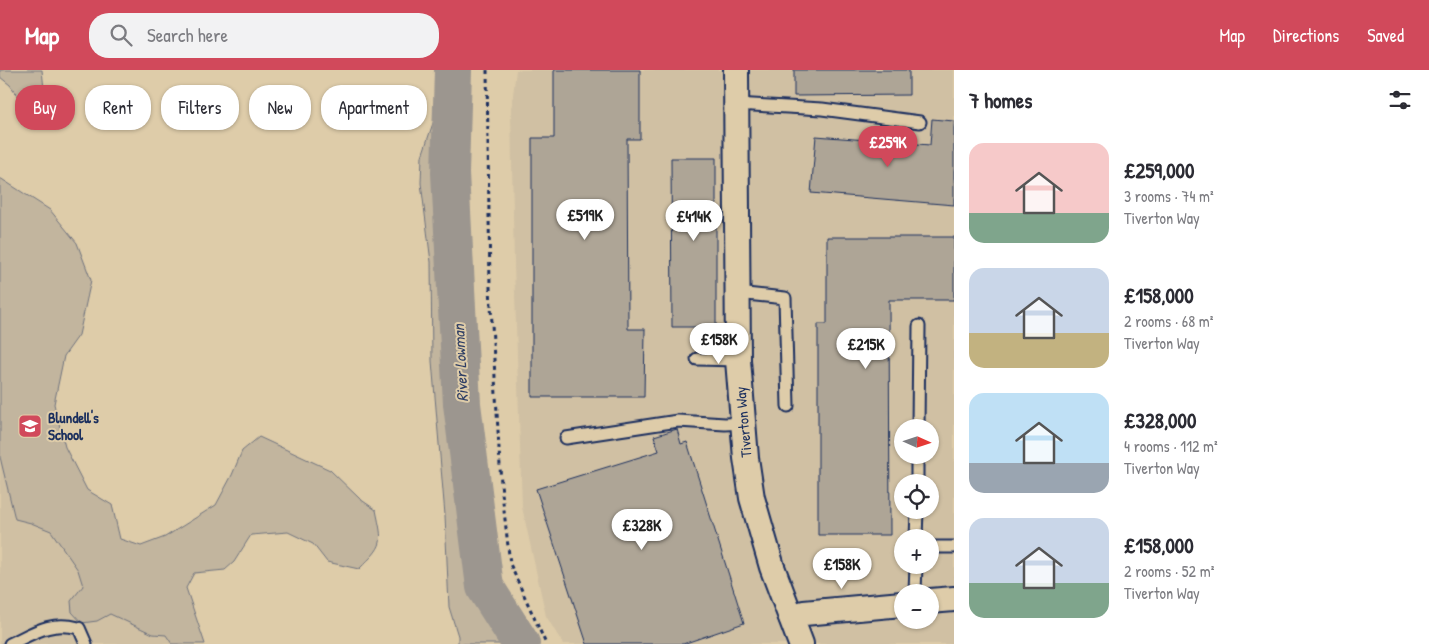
<!DOCTYPE html>
<html lang="en">
<head>
<meta charset="utf-8">
<style>
  :root { --surface:#fff; --page:#f2f2f3; --text:#2b2b33; --muted:#7c7c81; --accent:#d1495b }
  body { margin:0; font-family:"Patrick Hand",sans-serif; background:var(--page); color:var(--text); height:100vh; display:flex; flex-direction:column; font-size:19px; white-space:nowrap }
  * { box-sizing:border-box; margin:0 }
  p { font-size:16px; color:var(--muted) }
  .icon { flex:none; width:28px; height:28px; fill:none; stroke:currentColor; stroke-width:2; stroke-linecap:round; stroke-linejoin:round }
  .map { position:relative; flex:1; overflow:hidden }
  .details { display:flex; flex-direction:column; background:var(--surface); width:475px }
  .details>* { flex:none }
  .banner { position:absolute; left:15px; top:15px; width:475px; height:45px; display:flex; gap:10px }
  .needle { width:32px; rotate:93deg }
  .tools { position:absolute; left:894px; top:349px; display:grid; gap:10px }
  .tools a { display:grid; place-items:center; width:45px; height:45px; border-radius:50%; background:var(--surface); box-shadow:0 1px 4px #0004; font-size:25px }
  .price { position:absolute; translate:-50% -42px; padding:0 11px; border-radius:18px; background:#fff; color:#222; font-size:16px; line-height:32px; filter:drop-shadow(0 1px 2px #0008) }
  .price::after { content:''; position:absolute; left:50%; top:30px; width:15px; height:11px; margin-left:-8px; background:inherit; clip-path:polygon(0 0,100% 0,50% 100%) }
  .price.on { background:var(--accent); color:#fff }
  ul { padding:0; list-style:none }
  li { display:flex; align-items:center; gap:15px; height:125px; padding:0 15px }
  li span { display:grid; place-items:center; flex:none; width:140px; height:100px; border-radius:15px; color:#555 }
  li>.icon { margin-inline-start:auto }
  span .icon { width:60px; height:60px; fill:#fffc; stroke-width:1 }
  li b { font-size:21px }
  h2 { display:flex; justify-content:space-between; align-items:center; height:60px; padding:0 15px; font-size:21px }
  .pill { padding:0 18px; border-radius:20px; background:var(--surface); box-shadow:0 1px 4px #0004; font-size:18px; line-height:45px }
  .pill.on { background:var(--accent); color:#fff }
  header { display:flex; align-items:center; gap:30px; box-sizing:border-box; height:70px; padding:0 25px; background:var(--accent); color:#fff }
  header strong { font-size:24px }
  nav { display:flex; gap:28px; margin-inline-start:auto; font-size:18px }
  .search { width:350px; height:45px; background:var(--page); display:flex; align-items:center; gap:12px; box-sizing:border-box; padding:0 18px; border-radius:20px; color:var(--muted); font-size:19px }
  main { display:flex; flex:1; min-height:0 }
  .map>svg:first-child { display:block }
  .built { fill:#d0c0a3; fill-rule:evenodd }
  .green { fill:#c2b59e; stroke:#6e727e }
  .lines { fill:none; stroke-linecap:round; stroke-linejoin:round }
  .river { stroke:#9c968f; stroke-width:38 }
  .building { fill:#aea596; stroke:#1b2f5e }
  .service-casing { stroke:#1b2f5e; stroke-width:15 }
  .minor-casing { stroke:#1b2f5e; stroke-width:28 }
  .path { stroke:#1b2f5e; stroke-width:3; stroke-dasharray:4 4; stroke-linecap:butt }
  .service { stroke:#decca9; stroke-width:11 }
  .minor { stroke:#decca9; stroke-width:24 }
  .labels { text-anchor:middle; dominant-baseline:central; stroke-width:4; stroke-linejoin:round; paint-order:stroke }
  .poi-label { font-size:15px; font-weight:bold; fill:#1b2f5e; stroke:#decca9; text-anchor:start }
  .street-label { font-size:15px; fill:#1b2f5e; stroke:#decca9 }
  .water-label { font-size:16px; font-style:italic; fill:#2e3e65; stroke:#decca9 }
</style>
</head>
<body>
<header>
<strong>Map</strong>
<div class="search"><svg class="icon" aria-label="search" viewBox="0 0 24 24"><circle cx="10" cy="10" r="6"/><path d="M15 15l6 6"/></svg>Search here</div>
<nav><a>Map</a><a>Directions</a><a>Saved</a></nav>
</header>
<main>
<div class="map">
<svg width="954" height="574" viewBox="0 0 954 574">
  <rect width="100%" height="100%" fill="#decca9"/>
  <filter id="ink" filterUnits="userSpaceOnUse"><feTurbulence type="fractalNoise" baseFrequency=".02" numOctaves="2"/><feDisplacementMap in="SourceGraphic" scale="10" xChannelSelector="R" yChannelSelector="G"/><feConvolveMatrix kernelMatrix="1 2 1 2 8 2 1 2 1" color-interpolation-filters="sRGB"/></filter>
  <g filter="url(#ink)">
    <g class="built">
      <path d="M516,0H954V574H563L546,546L522,437L514,194L511,42ZM902,358H930V385H902ZM902,412H930V440H902ZM902,468H930V495H902ZM902,522H930V550H902Z"/>
      <polygon points="0,140 64,286 54,334 65,377 87,420 112,435 120,469 141,476 165,467 205,574 0,574"/>
    </g>
    <g class="green">
      <polygon points="0,0 42,0 47,48 33,46 10,15 0,7"/>
      <polygon points="440,0 447,0 446,53 442,91 459,376 475,501 485,536 502,558 505,574 458,574 458,566 449,537 445,445 432,291 431,192 421,113 422,86 437,41"/>
      <path d="M0,108L50,140L77,173L91,210L79,265L64,286L54,334L65,377L87,420L112,435L120,469L141,476L165,467L216,435L232,405L242,381L259,367L330,400L360,429L376,440C383,474 385,474 359,499L327,492L313,474L288,462L251,465L234,492L225,500L194,503L186,518L205,574H172L166,565L153,564L110,544L97,551L82,553L72,542L71,531L83,516L78,500L51,461L31,453L15,449L0,387Z"/>
    </g>
    <g class="lines">
      <polyline class="river" points="453,0 450,103 462,334 485,517 521,574"/>
    </g>
    <g class="building">
      <polygon points="554,0 640,0 640,69 627,69 628,259 645,259 644,327 532,327 532,68 554,68"/>
      <polygon points="794,0 909,0 909,25 794,26"/>
      <polygon points="932,49 954,51 954,135 811,123 816,66 930,75"/>
      <polygon points="671,88 716,88 716,257 672,257"/>
      <polygon points="827,167 954,167 954,230 889,230 890,465 818,465 818,254 827,254"/>
      <polygon points="677,359 681,374 687,372 744,553 683,574 587,574 536,419 659,381 654,366"/>
    </g>
    <g class="lines">
      <g class="service-casing">
        <g id="service">
          <polyline points="736,34 822,39 920,52"/>
          <polyline points="737,223 785,228 788,336"/>
          <polyline points="697,289 738,290"/>
          <polyline points="918,358 919,256"/>
          <polyline points="566,368 678,351 725,354 744,353"/>
          <polyline points="917,412 917,385"/>
          <polyline points="916,468 917,440"/>
          <polyline points="930,477 954,477"/>
          <polyline points="915,522 916,495"/>
          <path d="M10,574C35,562 50,551 79,558L86,574"/>
        </g>
      </g>
      <g class="minor-casing">
        <g id="minor">
          <polyline points="736,0 738,290 746,388 752,428 772,497 801,574"/>
          <polyline points="930,531 954,529"/>
          <polyline points="791,547 804,543 902,534"/>
        </g>
      </g>
      <polyline class="path" points="487,0 490,218 501,414 510,494 546,574"/>
      <use href="#service" class="service"/>
      <use href="#minor" class="minor"/>
    </g>
  </g>
  <defs>
    <g id="school-square" transform="scale(1.25)"><rect x="-9" y="-9" width="18" height="18" rx="4" fill="#d1495b" stroke="#decca9"/><path d="M0-5L7-2L0 1L-7-2ZM-4 1L0 2.5L4 1V4Q0 6-4 4Z" fill="#fff"/></g>
  </defs>
  <g fill-rule="evenodd">
    <use href="#school-square" x="30" y="356"/>
  </g>
  <g class="labels">
    <g class="poi-label">
      <text x="48" y="347">Blundell's<tspan x="48" dy="17">School</tspan></text>
    </g>
    <g class="street-label">
      <text transform="translate(743 352) rotate(-95)">Tiverton Way</text>
    </g>
    <g class="water-label">
      <text transform="translate(460 293) rotate(-93)">River Lowman</text>
    </g>
  </g>
</svg>
<div class="tools">
<a><svg class="needle" viewBox="-14 -14 28 28"><path d="M0-13l5 13h-10z" fill="#e53935"/><path d="M0 13l5-13h-10z" fill="#7c7c81"/></svg></a>
<a><svg class="icon" aria-label="locate" viewBox="0 0 24 24"><circle cx="12" cy="12" r="6"/><path d="M12 2v4M12 18v4M2 12h4M18 12h4"/></svg></a>
<a>+</a>
<a>−</a>
</div>
<b class="price on" style="left:888px;top:98px">£259K</b>
<b class="price" style="left:585px;top:171px">£519K</b>
<b class="price" style="left:694px;top:172px">£414K</b>
<b class="price" style="left:719px;top:295px">£158K</b>
<b class="price" style="left:866px;top:300px">£215K</b>
<b class="price" style="left:642px;top:481px">£328K</b>
<b class="price" style="left:842px;top:520px">£158K</b>
<div class="banner">
<a class="pill on">Buy</a>
<a class="pill">Rent</a>
<a class="pill">Filters</a>
<a class="pill">New</a>
<a class="pill">Apartment</a>
</div>
</div>
<section class="details">
<h2>7 homes<svg class="icon" aria-label="filters" viewBox="0 0 24 24"><path d="M4 7h16M4 17h16"/><circle cx="9" cy="7" r="2"/><circle cx="15" cy="17" r="2"/></svg></h2>
<ul>
<li><span style="background:linear-gradient(#f6c9c9 70%,#7fa58c 0)"><svg class="icon" aria-label="home" viewBox="0 0 24 24"><path d="M3 11l9-7 9 7M6 9v11h12V9"/></svg></span><div><b>£259,000</b><p>3 rooms · 74 m²</p><p>Tiverton Way</p></div></li>
<li><span style="background:linear-gradient(#c9d6e8 65%,#c2b280 0)"><svg class="icon" aria-label="home" viewBox="0 0 24 24"><path d="M3 11l9-7 9 7M6 9v11h12V9"/></svg></span><div><b>£158,000</b><p>2 rooms · 68 m²</p><p>Tiverton Way</p></div></li>
<li><span style="background:linear-gradient(#bfe0f5 70%,#9aa5b1 0)"><svg class="icon" aria-label="home" viewBox="0 0 24 24"><path d="M3 11l9-7 9 7M6 9v11h12V9"/></svg></span><div><b>£328,000</b><p>4 rooms · 112 m²</p><p>Tiverton Way</p></div></li>
<li><span style="background:linear-gradient(#c9d6e8 65%,#7fa58c 0)"><svg class="icon" aria-label="home" viewBox="0 0 24 24"><path d="M3 11l9-7 9 7M6 9v11h12V9"/></svg></span><div><b>£158,000</b><p>2 rooms · 52 m²</p><p>Tiverton Way</p></div></li>
</ul>
</section>
</main>
</body>
</html>
